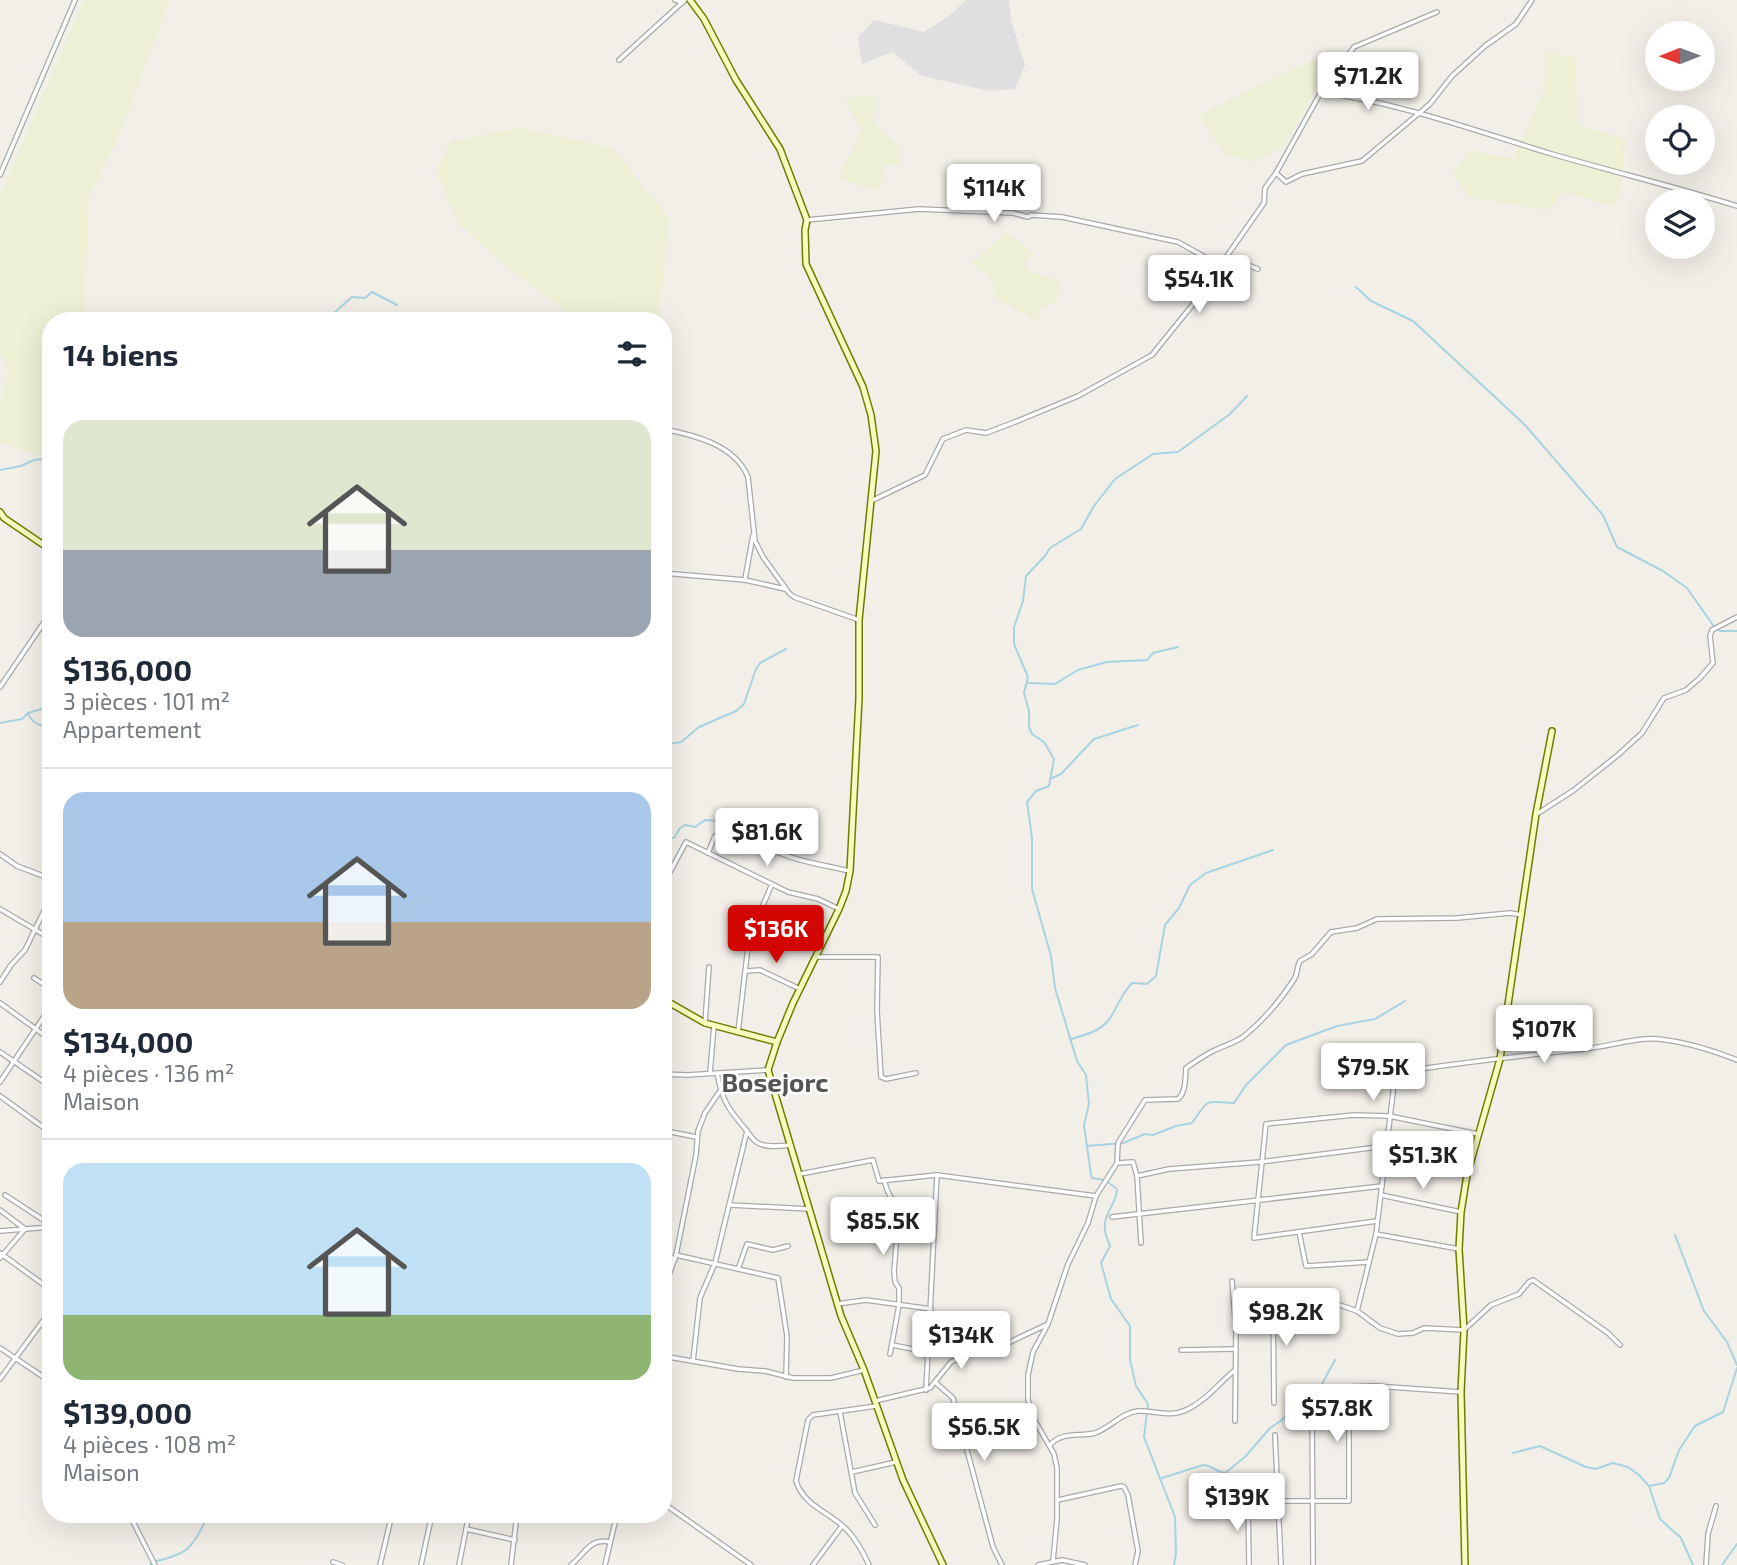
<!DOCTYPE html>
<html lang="fr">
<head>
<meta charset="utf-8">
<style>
  :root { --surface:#fff; --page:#f2f2f3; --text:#1f2937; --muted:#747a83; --line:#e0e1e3; --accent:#d30500 }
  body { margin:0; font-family:"Exo 2",sans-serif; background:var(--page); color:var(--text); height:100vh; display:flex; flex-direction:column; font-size:26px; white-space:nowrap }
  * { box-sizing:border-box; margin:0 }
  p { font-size:23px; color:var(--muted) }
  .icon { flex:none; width:38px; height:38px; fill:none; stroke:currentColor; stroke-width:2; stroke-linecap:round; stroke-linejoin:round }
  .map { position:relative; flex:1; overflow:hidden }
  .panel { position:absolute; left:42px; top:312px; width:630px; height:1211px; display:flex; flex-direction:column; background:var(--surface); border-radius:28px; box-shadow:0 7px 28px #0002 }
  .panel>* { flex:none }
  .needle { width:46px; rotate:269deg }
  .controls { position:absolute; left:1645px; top:21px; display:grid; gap:14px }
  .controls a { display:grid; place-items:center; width:70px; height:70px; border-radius:50%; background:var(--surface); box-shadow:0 7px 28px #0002; font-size:35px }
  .price { position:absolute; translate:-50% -60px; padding:0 16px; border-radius:7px; background:#fff; color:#222; font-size:23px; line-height:46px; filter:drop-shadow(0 2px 4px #0008) }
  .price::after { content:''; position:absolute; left:50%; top:42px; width:21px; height:16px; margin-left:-10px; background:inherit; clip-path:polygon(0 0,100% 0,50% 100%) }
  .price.current { background:var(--accent); color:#fff }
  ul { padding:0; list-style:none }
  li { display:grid; align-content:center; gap:14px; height:371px; padding:0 21px }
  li+li { border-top:2px solid var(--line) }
  li span { display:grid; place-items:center; height:217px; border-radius:21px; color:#555 }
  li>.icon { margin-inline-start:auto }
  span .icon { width:126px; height:126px; fill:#fffc; stroke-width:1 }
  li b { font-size:30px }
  h2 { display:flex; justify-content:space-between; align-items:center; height:84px; padding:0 21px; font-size:30px }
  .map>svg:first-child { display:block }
  .residential { fill:#e0dfdf }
  .farmland { fill:#edf0d4 }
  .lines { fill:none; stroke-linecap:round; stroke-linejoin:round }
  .stream { stroke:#a9d2e0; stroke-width:2 }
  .street-casing { stroke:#a9a9a9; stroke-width:6 }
  .secondary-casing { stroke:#6d7e03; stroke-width:8 }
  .street { stroke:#fff; stroke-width:3.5 }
  .secondary { stroke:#f6fbbe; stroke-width:5 }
  .labels { text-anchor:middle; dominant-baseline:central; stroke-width:5; stroke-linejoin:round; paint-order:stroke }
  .quarter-label { font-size:26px; font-weight:bold; fill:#555; stroke:#fff }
</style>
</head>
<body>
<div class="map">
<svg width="1737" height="1565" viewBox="0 0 1737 1565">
  <rect width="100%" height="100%" fill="#f2efe8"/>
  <polygon class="residential" points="966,0 1009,0 1011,20 1025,65 1015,89 990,91 922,76 892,52 862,64 858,37 874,20 924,32 950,15"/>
  <g class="farmland">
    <polygon points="84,0 170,0 118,137 89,197 84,320 51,320 51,449 41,457 0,442 0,404 9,371 0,353 0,196"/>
    <polygon points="1339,48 1283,147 1255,162 1225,154 1198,115"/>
    <polygon points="1546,53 1575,57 1578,125 1625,139 1622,183 1615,207 1565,192 1547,210 1470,197 1453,174 1470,150 1513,159 1544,90"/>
    <polygon points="875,94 874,124 897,145 899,165 885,165 879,190 838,179 862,129 851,113 846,99"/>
    <polygon points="518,128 612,148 669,219 659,320 578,320 516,274 459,224 436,172 450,142"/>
    <polygon points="1007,232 1033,254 1025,265 1033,273 1061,282 1056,303 1040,308 1037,321 996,299 991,278 972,263"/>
  </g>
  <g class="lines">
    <g class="stream">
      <polyline points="1356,287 1371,301 1413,321 1524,424 1603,515 1617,547 1663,571 1687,588 1715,628 1720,631 1737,631"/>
      <polyline points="326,320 352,297 365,298 372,292 397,305"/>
      <polyline points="0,470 21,466 34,460 51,458"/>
      <polyline points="1027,683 1055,684 1078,670 1107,662 1147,660 1153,653 1178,647"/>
      <path d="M28,713C32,723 40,727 51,726"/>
      <polyline points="0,723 22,719 28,713 51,706"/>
      <polyline points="663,745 681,742 699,727 736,711 744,704 756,669 760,663 786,649"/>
      <polyline points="1052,778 1061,774 1094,739 1138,725"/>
      <polyline points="663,838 674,838 680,828 685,825 695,827 705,820 736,822 775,818"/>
      <path d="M1071,1039C1084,1035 1098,1032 1107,1022C1117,1010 1120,995 1132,983L1147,984L1156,976L1165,925L1179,908L1190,885L1206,873L1273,850"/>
      <path d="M1087,1146L1123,1143L1145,1134L1153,1135L1176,1126L1192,1123C1210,1097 1204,1102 1234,1103L1246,1085L1286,1045L1337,1026L1375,1019L1405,1001"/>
      <polyline points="1675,1235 1704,1311 1727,1342 1737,1365"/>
      <polyline points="1513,1453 1540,1446 1586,1467 1596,1469 1613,1463 1628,1467 1639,1475 1649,1486 1660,1519 1681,1538 1693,1565"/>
      <path d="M1162,1478L1203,1465C1212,1465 1216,1472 1225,1473L1245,1457L1270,1428L1282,1420L1301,1395L1315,1397L1335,1360"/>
      <polyline points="1649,1486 1664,1483 1669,1478 1679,1450 1695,1426 1723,1412 1737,1368"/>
      <path d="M150,1565L152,1562C186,1555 193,1549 207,1517L206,1514"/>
      <path d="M1174,1565L1176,1553L1175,1517L1144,1437L1148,1404L1136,1386L1130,1360V1326L1111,1299L1101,1263L1110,1246C1108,1241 1105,1234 1105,1229C1103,1214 1117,1203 1117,1189L1105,1180L1092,1178L1091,1175L1084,1125L1089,1104L1086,1075L1077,1061L1055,988L1051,956L1032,889V838L1027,802L1036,791L1049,786L1054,759L1044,742L1032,734L1029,727V711L1024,693L1028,677L1014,644V627L1023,601L1026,576L1045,556L1050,548L1081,529L1094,506L1115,479L1153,454L1178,452L1230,414L1247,396"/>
      <polyline points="1722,1565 1737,1544"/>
    </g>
    <g class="street-casing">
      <g id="street">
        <polyline points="675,0 683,2"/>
        <polyline points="619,60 685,0"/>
        <path d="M1321,92C1400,103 1476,131 1552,154C1614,172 1676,187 1737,206"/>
        <polyline points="1276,173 1286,182 1302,174 1362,161 1430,104 1452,76 1485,46 1516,24 1532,0"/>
        <polyline points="0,175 75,0"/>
        <polyline points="807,220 919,209 1013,213 1028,217 1031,215 1062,217 1178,242 1221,266"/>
        <polyline points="1227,257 1258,269"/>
        <path d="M663,429C695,435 735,445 748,477L755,541L763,557L789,593L794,597L859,620"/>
        <polyline points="871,501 925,475 943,439 966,430 986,433 1015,422 1078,396 1152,355 1194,303 1264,203 1265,188 1276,173 1321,92 1354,47 1437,12"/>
        <polyline points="663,573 745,580 785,589"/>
        <polyline points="745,579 753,535"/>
        <polyline points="0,687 51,612"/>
        <polyline points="1537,814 1574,790 1618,755 1642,733 1664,698 1686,690 1700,678 1713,663 1710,636 1712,630 1737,617"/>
        <path d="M708,853L715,836C741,837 761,846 785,855C805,863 829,866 850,871"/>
        <polyline points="0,854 17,866 51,879"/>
        <polyline points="663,885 686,842 788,892 818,899 839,909"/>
        <polyline points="0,909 51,939"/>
        <polyline points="816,957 878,957 877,1011 881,1077 886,1079 916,1073"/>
        <polyline points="747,971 760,970 800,989"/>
        <polyline points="34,978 51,989"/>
        <polyline points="0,982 11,965 25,950 44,911"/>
        <polyline points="0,1003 51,1040"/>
        <polyline points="663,1021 671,1004"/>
        <polyline points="705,1023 709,967"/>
        <polyline points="738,1032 749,938 772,884"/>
        <polyline points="0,1052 47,1084"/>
        <polyline points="710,1073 714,1026"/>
        <path d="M717,1073C722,1101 729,1110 747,1131C750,1135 753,1140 758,1143C766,1148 781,1146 791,1145"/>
        <polyline points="663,1074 687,1075 768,1070"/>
        <polyline points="0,1082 51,1006"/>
        <polyline points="0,1096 51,1133"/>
        <polyline points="663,1122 666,1139 663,1150"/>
        <polyline points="666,1131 696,1137"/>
        <polyline points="1385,1152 1467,1175"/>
        <polyline points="1117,1163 1133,1162 1137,1176 1141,1243"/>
        <polyline points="800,1174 873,1160 879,1181 937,1175 1096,1196"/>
        <polyline points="1137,1176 1169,1169 1260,1162 1386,1146"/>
        <path d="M884,1180C891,1208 907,1219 935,1222"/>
        <polyline points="5,1195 51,1225"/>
        <polyline points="1381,1195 1461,1212"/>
        <polyline points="730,1205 809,1209"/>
        <polyline points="0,1210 25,1229 0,1258"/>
        <polyline points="1112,1217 1382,1186"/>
        <polyline points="1377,1221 1254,1238 1266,1124 1354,1115 1389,1116 1478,1134"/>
        <polyline points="0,1231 51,1227"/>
        <polyline points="1299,1232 1306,1266 1369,1262"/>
        <polyline points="1376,1234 1459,1249"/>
        <polyline points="0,1253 51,1290"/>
        <polyline points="663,1255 675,1259"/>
        <polyline points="676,1255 778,1278 787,1336 786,1377"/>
        <polyline points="738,1269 747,1244 773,1250 788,1246"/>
        <polyline points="1232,1281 1236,1331 1235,1421"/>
        <polyline points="663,1292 676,1255 696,1155 698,1131 705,1113 720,1091"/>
        <polyline points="837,1304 866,1300 931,1309"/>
        <path d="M1357,1311L1376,1234L1395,1076L1401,1072C1462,1062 1523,1056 1584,1049C1609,1047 1633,1037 1659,1039C1685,1042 1712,1050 1737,1060"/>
        <polyline points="42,1323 51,1330"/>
        <polyline points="1236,1331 1273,1331"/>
        <polyline points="892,1345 928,1352"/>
        <polyline points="0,1348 51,1382"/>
        <polyline points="1181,1350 1236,1349"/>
        <polyline points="890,1354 899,1305 899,1288 895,1282 894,1271 899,1209"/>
        <polyline points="663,1356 738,1369 765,1371 793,1378 831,1378 864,1370"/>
        <polyline points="693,1361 700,1298 715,1263 747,1131"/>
        <polyline points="0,1379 51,1310"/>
        <polyline points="936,1383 953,1398 993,1547 1002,1565"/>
        <polyline points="926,1390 937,1175"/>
        <polyline points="875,1401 930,1388 951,1362 989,1345 1010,1342 1046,1325"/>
        <polyline points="1312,1402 1313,1565"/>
        <polyline points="1274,1403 1273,1293 1314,1296 1357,1311 1380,1328 1398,1334 1413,1333 1424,1328 1464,1330 1491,1305 1519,1294 1529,1282 1533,1280 1608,1333 1620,1345"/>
        <polyline points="840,1412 855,1493 875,1525"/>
        <polyline points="1275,1435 1281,1565"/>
        <path d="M1050,1445C1062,1431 1079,1437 1095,1433C1110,1428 1121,1413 1138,1411C1154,1410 1169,1418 1186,1410C1206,1401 1218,1384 1235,1370"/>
        <polyline points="852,1472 896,1462"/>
        <polyline points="1058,1500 1121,1486 1124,1487 1128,1495 1138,1551 1135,1565"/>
        <polyline points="1242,1501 1349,1501 1349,1387 1375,1386 1461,1392"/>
        <polyline points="1248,1501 1249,1565"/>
        <polyline points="663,1503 751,1565"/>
        <polyline points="129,1514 155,1565"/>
        <polyline points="449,1514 467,1519"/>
        <polyline points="466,1529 515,1540"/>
        <path d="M1053,1561L1057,1519V1468L1054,1454L1031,1414L1028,1399V1375L1033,1352L1048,1324L1068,1264L1088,1223L1096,1196L1117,1163L1118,1143L1145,1100L1178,1099C1186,1092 1185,1079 1186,1068C1195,1062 1203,1056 1213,1051C1223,1046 1234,1043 1243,1037C1263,1021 1279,1002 1293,981C1298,975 1296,968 1300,961L1312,954L1331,932L1357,928L1377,919L1457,918L1510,913L1522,915"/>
        <polyline points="333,1562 342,1565"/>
        <polyline points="380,1565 392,1514"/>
        <polyline points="421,1565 432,1514"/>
        <polyline points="459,1565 469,1514"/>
        <polyline points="511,1565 517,1514"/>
        <path d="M571,1565C586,1553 589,1538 610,1542"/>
        <polyline points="605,1565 617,1514"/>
        <polyline points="813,1565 842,1526"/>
        <path d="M869,1565C864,1554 856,1540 848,1531C831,1512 804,1507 796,1481L808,1420L813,1415L876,1406"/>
        <polyline points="1038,1565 1062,1560 1085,1565"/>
        <polyline points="1706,1565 1708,1534 1716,1506"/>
      </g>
    </g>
    <g class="secondary-casing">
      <g id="secondary">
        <polyline points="690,0 704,19 736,80 780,149 807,220 805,230 806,264 863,387 871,415 876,451 859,620 859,698 850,871 846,891 839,909 793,1003 777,1042 768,1070 841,1316 864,1370 903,1480 943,1565"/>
        <polyline points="0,512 4,518 51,550"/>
        <polyline points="663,999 705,1023 777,1042"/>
        <polyline points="1465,1565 1461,1392 1464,1330 1459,1249 1461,1212 1467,1175 1500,1059 1536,814 1552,731"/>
      </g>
    </g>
    <use href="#street" class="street"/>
    <use href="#secondary" class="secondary"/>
  </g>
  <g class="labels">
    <g class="quarter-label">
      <text x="775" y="1081">Bosejorc</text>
    </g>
  </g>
</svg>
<div class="controls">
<a><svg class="needle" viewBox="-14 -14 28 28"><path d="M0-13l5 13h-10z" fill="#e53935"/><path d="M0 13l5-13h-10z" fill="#747a83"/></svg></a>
<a><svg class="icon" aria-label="locate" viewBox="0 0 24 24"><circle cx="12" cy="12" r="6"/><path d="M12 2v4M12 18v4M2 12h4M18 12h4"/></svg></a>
<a><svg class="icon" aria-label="layers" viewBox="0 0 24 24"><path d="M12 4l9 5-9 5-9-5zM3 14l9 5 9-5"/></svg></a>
</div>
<b class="price" style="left:1368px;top:112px">$71.2K</b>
<b class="price" style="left:994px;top:224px">$114K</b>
<b class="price" style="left:1199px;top:315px">$54.1K</b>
<b class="price" style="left:767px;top:868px">$81.6K</b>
<b class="price current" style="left:776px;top:965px">$136K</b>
<b class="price" style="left:1544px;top:1065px">$107K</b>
<b class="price" style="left:1373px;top:1103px">$79.5K</b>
<b class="price" style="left:1423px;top:1191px">$51.3K</b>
<b class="price" style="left:883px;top:1257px">$85.5K</b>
<b class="price" style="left:1286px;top:1348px">$98.2K</b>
<b class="price" style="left:961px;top:1371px">$134K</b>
<b class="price" style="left:1337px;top:1444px">$57.8K</b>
<b class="price" style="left:984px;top:1463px">$56.5K</b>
<b class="price" style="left:1237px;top:1533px">$139K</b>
<section class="panel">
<h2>14 biens<svg class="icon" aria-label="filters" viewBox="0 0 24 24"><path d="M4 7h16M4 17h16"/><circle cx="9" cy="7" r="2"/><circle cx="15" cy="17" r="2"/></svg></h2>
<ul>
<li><span style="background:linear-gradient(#dfe7d0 60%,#9aa5b1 0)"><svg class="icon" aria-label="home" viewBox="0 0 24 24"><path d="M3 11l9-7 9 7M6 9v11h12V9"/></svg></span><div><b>$136,000</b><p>3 pièces · 101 m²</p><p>Appartement</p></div></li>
<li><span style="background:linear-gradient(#a9c7e8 60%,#b9a48a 0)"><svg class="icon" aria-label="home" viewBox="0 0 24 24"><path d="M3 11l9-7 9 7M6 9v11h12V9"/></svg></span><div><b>$134,000</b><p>4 pièces · 136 m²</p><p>Maison</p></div></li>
<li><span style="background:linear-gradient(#bfe0f5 70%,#8fb573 0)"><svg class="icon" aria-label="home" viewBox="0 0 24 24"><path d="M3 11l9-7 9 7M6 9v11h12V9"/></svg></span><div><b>$139,000</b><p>4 pièces · 108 m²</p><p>Maison</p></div></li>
</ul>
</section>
</div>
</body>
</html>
